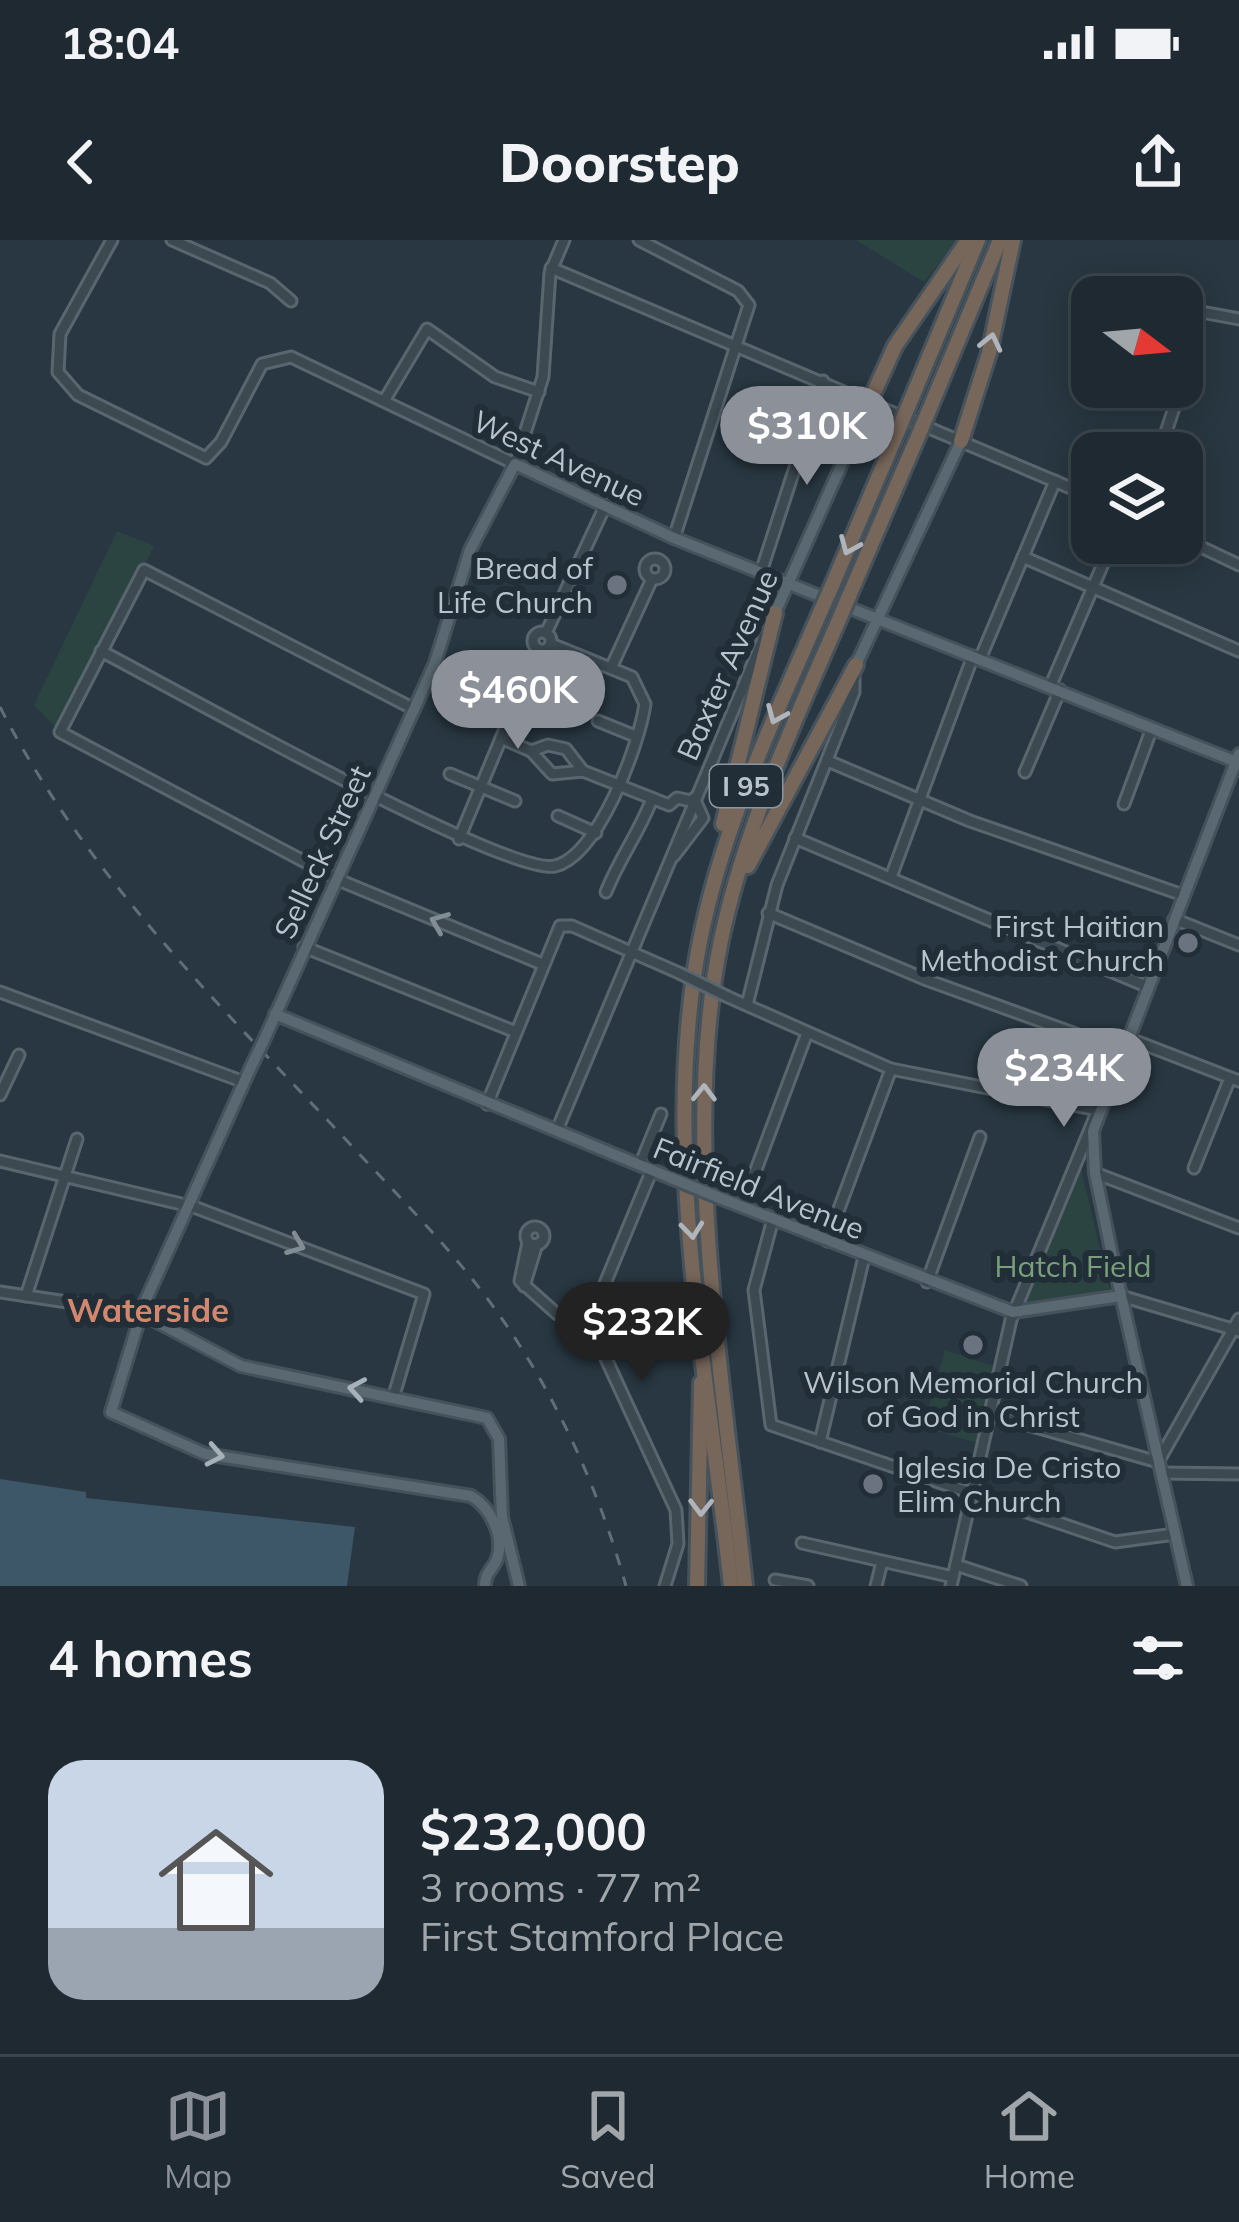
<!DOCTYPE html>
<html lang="en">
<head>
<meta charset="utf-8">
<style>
  :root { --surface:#1e2931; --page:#263139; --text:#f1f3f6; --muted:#a1a6ab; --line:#3c454d; --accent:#8c9099 }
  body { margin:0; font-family:Mulish,sans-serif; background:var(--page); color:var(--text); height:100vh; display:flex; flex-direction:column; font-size:45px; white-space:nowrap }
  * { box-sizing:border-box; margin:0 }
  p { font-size:39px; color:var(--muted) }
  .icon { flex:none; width:66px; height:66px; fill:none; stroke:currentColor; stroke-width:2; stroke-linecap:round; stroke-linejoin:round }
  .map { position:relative; height:1346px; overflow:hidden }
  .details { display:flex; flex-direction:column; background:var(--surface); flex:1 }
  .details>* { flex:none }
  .needle { width:78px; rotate:106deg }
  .tools { position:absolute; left:1071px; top:36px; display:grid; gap:24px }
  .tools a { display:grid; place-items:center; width:132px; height:132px; border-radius:24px; background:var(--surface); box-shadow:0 6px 30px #0003,0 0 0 3px var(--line); font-size:60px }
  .price { position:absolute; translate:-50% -102px; padding:0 27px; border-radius:42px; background:var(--accent); color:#fff; font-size:39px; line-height:78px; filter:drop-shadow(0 3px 6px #0008) }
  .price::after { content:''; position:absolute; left:50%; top:72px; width:36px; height:27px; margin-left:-18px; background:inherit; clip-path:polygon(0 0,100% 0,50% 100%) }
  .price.active { background:#222; color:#fff }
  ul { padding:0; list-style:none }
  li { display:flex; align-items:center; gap:36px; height:300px; padding:0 48px }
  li+li { border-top:3px solid var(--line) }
  li span { display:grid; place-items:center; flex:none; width:336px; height:240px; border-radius:36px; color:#555 }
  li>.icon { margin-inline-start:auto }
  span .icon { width:144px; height:144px; fill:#fffc; stroke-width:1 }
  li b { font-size:51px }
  h2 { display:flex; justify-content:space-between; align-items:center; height:144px; padding:0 48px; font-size:51px }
  .status { display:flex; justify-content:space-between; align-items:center; height:84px; padding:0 60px; background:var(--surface); direction:ltr }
  .status svg { height:33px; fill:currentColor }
  header { display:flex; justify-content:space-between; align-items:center; height:156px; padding:0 48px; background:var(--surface); font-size:54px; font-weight:800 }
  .tabs { display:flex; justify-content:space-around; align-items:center; height:168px; border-top:3px solid var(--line); background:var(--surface); font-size:33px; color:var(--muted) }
  .tabs a { display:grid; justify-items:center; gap:6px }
  .tabs .active { color:var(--accent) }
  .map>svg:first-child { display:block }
  .green { fill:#2b4442 }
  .water { fill:#3d5668 }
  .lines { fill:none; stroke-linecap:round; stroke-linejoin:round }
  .minor-casing { stroke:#5a666f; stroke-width:15 }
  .major-casing { stroke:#46525b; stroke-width:16 }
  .highway-casing { stroke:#47535c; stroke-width:20 }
  .minor { stroke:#3c4951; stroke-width:9 }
  .major { stroke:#5a6871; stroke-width:10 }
  .highway { stroke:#77665a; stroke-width:14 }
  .rail { stroke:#5f6e78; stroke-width:3; stroke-dasharray:12 12; stroke-linecap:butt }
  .minor-bridge-casing { stroke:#5a666f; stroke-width:15; stroke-linecap:butt }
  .major-bridge-casing { stroke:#46525b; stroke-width:16; stroke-linecap:butt }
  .highway-bridge-casing { stroke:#47535c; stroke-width:20; stroke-linecap:butt }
  .minor-bridge { stroke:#3c4951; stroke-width:9 }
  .major-bridge { stroke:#5a6871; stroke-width:10 }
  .highway-bridge { stroke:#77665a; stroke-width:14 }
  .oneway { stroke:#afb5ba }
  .oneway2 { stroke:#818c94 }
  .oneway3 { stroke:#a6b1b9 }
  .worship-dot { fill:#6b7280; stroke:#212e37; stroke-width:4.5 }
  .labels { text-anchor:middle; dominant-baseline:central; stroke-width:12; stroke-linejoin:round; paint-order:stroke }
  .shield { fill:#212e37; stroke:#8b969f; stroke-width:3 }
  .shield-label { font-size:27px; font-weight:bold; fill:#b9c3cb }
  .street-label { font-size:30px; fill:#b9c3cb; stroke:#212e37 }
  .poi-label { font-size:30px; fill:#b9c3cb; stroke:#212e37; text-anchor:end }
  .park-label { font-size:30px; fill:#79a07b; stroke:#212e37 }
  .neighbourhood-label { font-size:33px; font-weight:bold; fill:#d2876e; stroke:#212e37 }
</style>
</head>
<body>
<div class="status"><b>18:04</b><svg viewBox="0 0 49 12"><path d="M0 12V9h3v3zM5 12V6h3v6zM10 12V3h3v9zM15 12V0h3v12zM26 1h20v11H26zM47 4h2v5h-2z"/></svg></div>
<header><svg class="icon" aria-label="back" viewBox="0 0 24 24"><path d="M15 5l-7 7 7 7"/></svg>Doorstep<svg class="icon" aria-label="share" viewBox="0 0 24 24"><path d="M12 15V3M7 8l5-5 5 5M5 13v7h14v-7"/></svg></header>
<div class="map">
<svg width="1239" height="1346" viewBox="0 0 1239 1346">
  <rect width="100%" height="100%" fill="#283741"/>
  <g class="green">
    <polygon points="856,0 958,0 924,42"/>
    <polygon points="117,291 154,306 60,492 34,465"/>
    <polygon points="1080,925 1110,1049 1027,1066 1026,1060"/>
    <polygon points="945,1110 993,1126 977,1203 923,1187"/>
  </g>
  <polygon class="water" points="0,1239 86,1252 86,1258 355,1287 347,1346 0,1346"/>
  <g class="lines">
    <g class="minor-casing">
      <g id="minor">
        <polyline points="112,0 60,94 58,132 78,155 206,218 221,202 262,124 291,117 515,224 543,137 550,33 564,0"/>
        <polyline points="172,0 270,43 291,61"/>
        <polyline points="639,0 738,51 749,65 674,298"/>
        <polyline points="551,28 1092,257"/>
        <polyline points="1182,144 1196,71 1239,79"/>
        <polyline points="384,161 427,89 495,137 539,152"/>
        <polyline points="1159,213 1181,147"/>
        <polyline points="1182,298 1239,325"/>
        <polyline points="1023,317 1239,411"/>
        <circle cx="655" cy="329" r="10"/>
        <polyline points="761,332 823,141"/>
        <circle cx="542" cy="401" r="9"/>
        <polyline points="546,393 606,264"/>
        <path d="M101,411C168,446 508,637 555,626C598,616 639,506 645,464L632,437L551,404"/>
        <polyline points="980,419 1055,241"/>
        <polyline points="611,428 652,339"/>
        <polyline points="483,435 557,465"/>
        <polyline points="1050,447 1112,303"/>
        <polyline points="414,469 144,330 60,492 341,641 542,724"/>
        <polyline points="598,481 635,496"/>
        <polyline points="501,498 531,511"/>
        <polyline points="531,511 548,505 566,509 583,531"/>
        <polyline points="531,511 552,534 583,531"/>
        <polyline points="828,521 970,581 1183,655"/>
        <polyline points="583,531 669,565 677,558 691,561"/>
        <polyline points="1025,532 1060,450"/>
        <polyline points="450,534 515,561"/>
        <polyline points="1124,564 1152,488"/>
        <polyline points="558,576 596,593"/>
        <polyline points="795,598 1146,746"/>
        <polyline points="459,599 538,410"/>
        <polyline points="674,616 703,578 694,558"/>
        <polyline points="891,637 973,416"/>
        <path d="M606,652C620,617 638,595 652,559"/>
        <polyline points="768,673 927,740 1120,810"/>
        <polyline points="1174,679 1239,705"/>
        <polyline points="304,707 516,792"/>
        <polyline points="0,752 244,842"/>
        <polyline points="728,757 891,829 1098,870 1011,1080 951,1346"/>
        <polyline points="747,765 777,645 854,452 854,436"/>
        <polyline points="1125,797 1239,841"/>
        <polyline points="0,855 19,815"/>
        <polyline points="487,864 560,686 572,686 679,733"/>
        <polyline points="557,890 764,397"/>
        <polyline points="0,921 194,967 424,1054 394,1155"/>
        <polyline points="640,925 661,874"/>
        <polyline points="1194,928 1230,838"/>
        <polyline points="652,930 589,1082 676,1270 678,1304 665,1346"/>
        <polyline points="1095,933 1239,988"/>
        <polyline points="742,967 807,793"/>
        <polyline points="773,979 754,1050 771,1185 1115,1302 1175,1294"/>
        <circle cx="535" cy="996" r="9"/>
        <polyline points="827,1001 891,829"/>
        <polyline points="528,1002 520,1041 557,1074 589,1082"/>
        <polyline points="927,1042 980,897"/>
        <polyline points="524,1046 537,1004"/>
        <polyline points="0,1052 140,1073"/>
        <polyline points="26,1056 77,899"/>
        <polyline points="1121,1056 1239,1091"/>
        <polyline points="990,1174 1158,1222 1239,1079"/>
        <polyline points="820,1202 864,1017"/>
        <polyline points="1161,1233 1239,1234"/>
        <polyline points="802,1303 953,1337"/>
        <polyline points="956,1325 1021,1346"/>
        <polyline points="775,1340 808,1346"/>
        <polyline points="876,1346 882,1322"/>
      </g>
    </g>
    <g class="major-casing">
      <g id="major">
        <polyline points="775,373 870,161"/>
        <polyline points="856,425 961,201"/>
        <polyline points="275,774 671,938"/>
        <polyline points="264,800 435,423 470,310 515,224 674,298 1239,523"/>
        <path d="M250,829L144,1064L111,1172L205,1214L471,1256C490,1267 505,1296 497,1319C492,1331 485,1332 485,1346"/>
        <polyline points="725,960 1013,1072 1121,1056"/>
        <polyline points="140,1073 241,1126 487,1178 499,1199 502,1277 519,1346"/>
        <polyline points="1187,1346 1113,1020 1095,933 1093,891 1239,514"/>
      </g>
    </g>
    <g class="highway-casing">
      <g id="highway">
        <polyline points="870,161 895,106 968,0"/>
        <polyline points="908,167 978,0"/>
        <polyline points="927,175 1000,0"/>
        <polyline points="961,201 989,113 1013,0"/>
        <polyline points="831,348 900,186"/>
        <polyline points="849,356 919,194"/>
        <polyline points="723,584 775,373"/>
        <polyline points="748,626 856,425"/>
        <polyline points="697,1346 701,1143"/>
        <path d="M731,1346C709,1137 659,910 700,701C723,584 775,477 822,368"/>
        <path d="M745,1346C724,1145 680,898 721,700C745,586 795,481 841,375"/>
      </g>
    </g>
    <use href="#minor" class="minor"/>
    <use href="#major" class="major"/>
    <use href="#highway" class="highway"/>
    <path class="rail" d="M0,467C90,643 231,776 363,918C411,969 460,1019 500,1076C557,1157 599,1250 626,1346"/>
    <g class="minor-bridge-casing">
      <polyline id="minor-bridge" points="679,733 728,757"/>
    </g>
    <g class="major-bridge-casing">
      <g id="major-bridge">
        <polyline points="250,829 264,800"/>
        <polyline points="671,938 725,960"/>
      </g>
    </g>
    <g class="highway-bridge-casing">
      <g id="highway-bridge">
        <polyline points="900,186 908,167"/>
        <polyline points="919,194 927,175"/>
        <polyline points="822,368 831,348"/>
        <polyline points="841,375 849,356"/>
      </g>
    </g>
    <use href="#minor-bridge" class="minor-bridge"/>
    <use href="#major-bridge" class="major-bridge"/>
    <use href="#highway-bridge" class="highway-bridge"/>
  </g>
  <defs><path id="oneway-chevron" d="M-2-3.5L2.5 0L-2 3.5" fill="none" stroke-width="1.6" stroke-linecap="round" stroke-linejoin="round" transform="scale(3)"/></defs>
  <g class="oneway">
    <use href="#oneway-chevron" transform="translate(991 102) rotate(-77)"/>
    <use href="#oneway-chevron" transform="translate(849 306) rotate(113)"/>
    <use href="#oneway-chevron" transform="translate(776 475) rotate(113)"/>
    <use href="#oneway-chevron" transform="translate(704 853) rotate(-89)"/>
    <use href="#oneway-chevron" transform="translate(692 990) rotate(84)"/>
    <use href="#oneway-chevron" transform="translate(701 1267) rotate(91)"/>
  </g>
  <g class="oneway2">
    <use href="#oneway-chevron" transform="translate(439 682) rotate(-158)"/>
    <use href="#oneway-chevron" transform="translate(296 1005) rotate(21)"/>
  </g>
  <g class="oneway3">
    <use href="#oneway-chevron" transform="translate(357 1149) rotate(-170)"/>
    <use href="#oneway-chevron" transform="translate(215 1215) rotate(11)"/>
  </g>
  <g class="worship-dot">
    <circle cx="617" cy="345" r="12"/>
    <circle cx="1188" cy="703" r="12"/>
    <circle cx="973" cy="1105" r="12"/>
    <circle cx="873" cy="1244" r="12"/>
  </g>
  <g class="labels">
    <rect class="shield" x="710" y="525" width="72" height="42" rx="9"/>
    <g class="shield-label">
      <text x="746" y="546">I 95</text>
    </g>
    <g class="street-label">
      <text transform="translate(559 218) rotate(25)">West Avenue</text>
      <text transform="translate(727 425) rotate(-66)">Baxter Avenue</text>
      <text transform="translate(322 612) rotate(-65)">Selleck Street</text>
      <text transform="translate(759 948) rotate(22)">Fairfield Avenue</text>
    </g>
    <g class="poi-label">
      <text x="593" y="328">Bread of<tspan x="593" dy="34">Life Church</tspan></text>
      <text x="1164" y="686">First Haitian<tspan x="1164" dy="34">Methodist Church</tspan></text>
      <text x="973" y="1142" text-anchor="middle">Wilson Memorial Church<tspan x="973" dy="34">of God in Christ</tspan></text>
      <text x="897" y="1227" text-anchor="start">Iglesia De Cristo<tspan x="897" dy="34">Elim Church</tspan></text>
    </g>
    <g class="park-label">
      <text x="1073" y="1026">Hatch Field</text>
    </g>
    <g class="neighbourhood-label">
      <text x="148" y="1069">Waterside</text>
    </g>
  </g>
</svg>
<div class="tools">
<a><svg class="needle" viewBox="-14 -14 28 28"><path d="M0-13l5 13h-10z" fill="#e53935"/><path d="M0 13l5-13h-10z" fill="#a1a6ab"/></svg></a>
<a><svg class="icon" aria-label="layers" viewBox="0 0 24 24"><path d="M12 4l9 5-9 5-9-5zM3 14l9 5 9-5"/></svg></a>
</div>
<b class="price" style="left:807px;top:248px">$310K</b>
<b class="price" style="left:518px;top:512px">$460K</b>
<b class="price" style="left:1064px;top:890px">$234K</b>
<b class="price active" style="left:642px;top:1144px">$232K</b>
</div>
<section class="details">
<h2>4 homes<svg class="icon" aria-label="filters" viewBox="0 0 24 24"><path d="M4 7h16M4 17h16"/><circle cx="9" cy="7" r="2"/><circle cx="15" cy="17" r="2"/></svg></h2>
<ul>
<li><span style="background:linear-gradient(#c9d6e8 70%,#9aa5b1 0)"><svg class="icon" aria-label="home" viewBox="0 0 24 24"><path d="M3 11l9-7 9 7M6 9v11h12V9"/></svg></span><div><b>$232,000</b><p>3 rooms · 77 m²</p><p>First Stamford Place</p></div></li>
</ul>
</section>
<nav class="tabs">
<a class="active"><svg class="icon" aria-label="map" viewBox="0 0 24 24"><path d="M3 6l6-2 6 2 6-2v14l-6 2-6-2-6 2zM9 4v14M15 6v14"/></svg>Map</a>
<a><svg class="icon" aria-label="saved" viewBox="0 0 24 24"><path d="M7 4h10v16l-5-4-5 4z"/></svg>Saved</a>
<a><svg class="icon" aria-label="home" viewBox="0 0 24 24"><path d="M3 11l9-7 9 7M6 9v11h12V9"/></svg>Home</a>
</nav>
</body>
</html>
